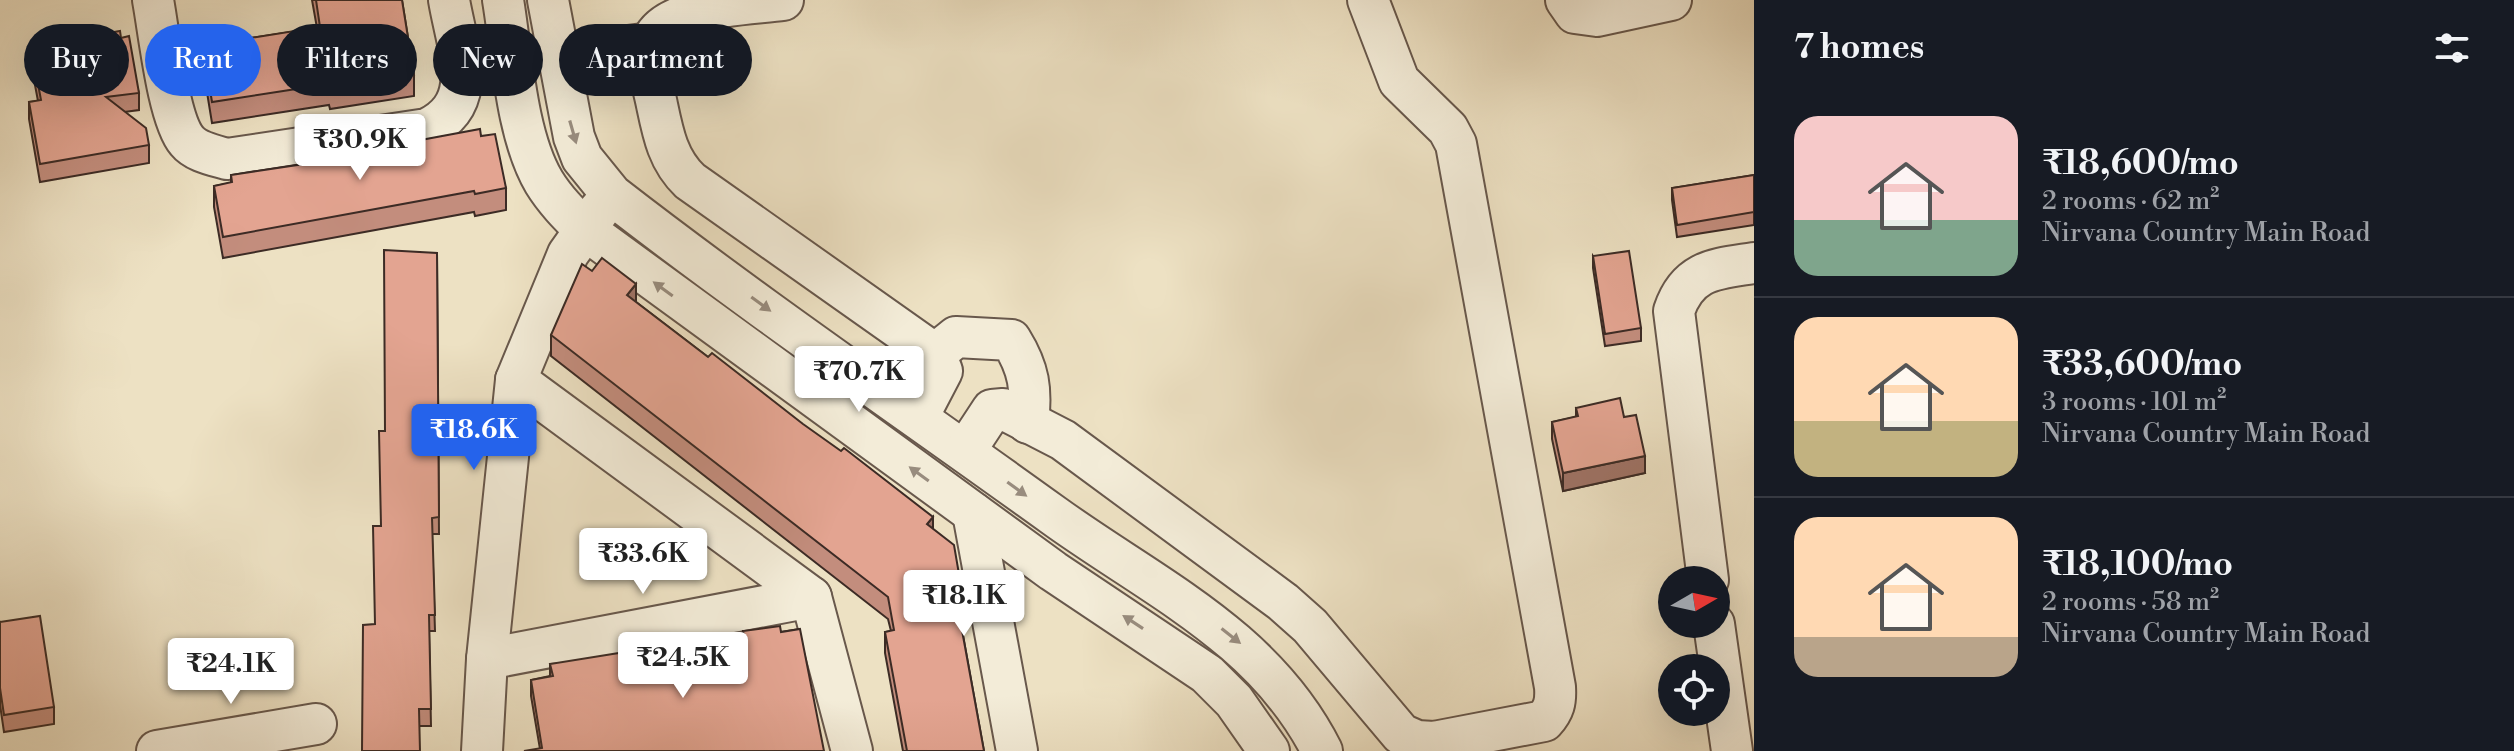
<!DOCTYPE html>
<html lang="en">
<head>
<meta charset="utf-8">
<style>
  :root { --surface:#171b24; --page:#20242c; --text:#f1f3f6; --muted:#9ea1a6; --line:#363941; --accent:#2563eb }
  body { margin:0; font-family:"Libre Bodoni",serif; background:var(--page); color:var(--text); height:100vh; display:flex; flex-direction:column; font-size:30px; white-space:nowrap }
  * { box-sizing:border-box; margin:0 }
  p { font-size:26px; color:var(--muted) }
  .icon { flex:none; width:44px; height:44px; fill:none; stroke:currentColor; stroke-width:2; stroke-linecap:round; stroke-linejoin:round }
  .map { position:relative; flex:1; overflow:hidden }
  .side { display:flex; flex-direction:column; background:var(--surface); width:760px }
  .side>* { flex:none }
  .guide { position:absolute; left:24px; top:24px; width:760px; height:72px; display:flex; gap:16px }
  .needle { width:52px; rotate:81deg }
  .fabs { position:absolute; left:1658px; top:566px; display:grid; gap:16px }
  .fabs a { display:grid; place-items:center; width:72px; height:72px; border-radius:50%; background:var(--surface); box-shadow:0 8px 32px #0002; font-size:40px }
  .price { position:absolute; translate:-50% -68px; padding:0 18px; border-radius:8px; background:#fff; color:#222; font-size:26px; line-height:52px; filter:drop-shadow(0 2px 4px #0008) }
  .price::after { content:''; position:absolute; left:50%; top:48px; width:24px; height:18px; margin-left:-12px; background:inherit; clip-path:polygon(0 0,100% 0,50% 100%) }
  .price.selected { background:var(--accent); color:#fff }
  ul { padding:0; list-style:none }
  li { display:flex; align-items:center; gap:24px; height:200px; padding:0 40px }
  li+li { border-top:2px solid var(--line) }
  li span { display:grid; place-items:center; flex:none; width:224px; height:160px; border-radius:24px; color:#555 }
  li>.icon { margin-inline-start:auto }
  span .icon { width:96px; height:96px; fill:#fffc; stroke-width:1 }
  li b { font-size:34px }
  h2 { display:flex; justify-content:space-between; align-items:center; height:96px; padding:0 40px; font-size:34px }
  .pill { padding:0 28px; border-radius:36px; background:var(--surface); box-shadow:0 8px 32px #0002; font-size:28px; line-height:72px }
  .pill.selected { background:var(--accent); color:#fff }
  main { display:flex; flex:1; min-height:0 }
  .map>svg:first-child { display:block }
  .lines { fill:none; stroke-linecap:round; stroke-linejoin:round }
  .minor-casing { stroke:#68584c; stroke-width:44 }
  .minor { stroke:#f3ecd8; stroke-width:40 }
  .wall { fill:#c38d7d; stroke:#3c2b25; stroke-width:2 }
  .shaded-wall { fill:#9f7366; stroke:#3c2b25; stroke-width:2 }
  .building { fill:#e3a491; stroke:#3c2b25; stroke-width:2 }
  .oneway { fill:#988c7e }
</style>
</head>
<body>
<main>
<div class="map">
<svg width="1754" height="751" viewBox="0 0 1754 751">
  <rect width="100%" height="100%" fill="#ede1c3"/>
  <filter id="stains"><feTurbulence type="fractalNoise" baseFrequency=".0025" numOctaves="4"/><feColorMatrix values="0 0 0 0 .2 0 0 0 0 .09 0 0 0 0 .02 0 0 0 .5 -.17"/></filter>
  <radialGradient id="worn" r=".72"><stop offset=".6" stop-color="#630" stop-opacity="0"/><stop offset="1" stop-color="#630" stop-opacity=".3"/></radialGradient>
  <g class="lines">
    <g class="minor-casing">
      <g id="minor">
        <path d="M153,0C159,32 168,119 187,141C196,152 213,155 227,159L427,129C482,103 457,48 449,0"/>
        <path d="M503,0C512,54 516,135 544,182C555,200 569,214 584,229L1053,571L1207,674L1234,701L1269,751"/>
        <path d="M548,0L574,137L582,158L612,195C755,306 906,409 1053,515C1151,586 1265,637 1322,751"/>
        <path d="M783,0C748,5 662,5 651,44C645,63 653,85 657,105C663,134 668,160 690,181L935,354L942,371L918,417"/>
        <polyline points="1566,0 1575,13 1597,16 1671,0"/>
        <polyline points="558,55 651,43"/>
        <path d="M935,354L956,337L1011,340C1029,369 1032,389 1028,423"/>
        <polyline points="516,380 811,597 852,751"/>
        <path d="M965,451L992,410L1003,409L1063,440L1283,602L1310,626L1401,734L1417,741L1434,742L1544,721C1554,710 1556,702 1555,687L1456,144L1448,129L1399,81L1368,0"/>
        <polyline points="973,513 1017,751"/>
        <path d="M1708,580L1674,311C1688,269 1716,269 1754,263"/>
        <polyline points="1714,624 1732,751"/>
        <polyline points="487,659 811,597"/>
        <polyline points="157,751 316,724"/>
        <polyline points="482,751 487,659 516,380 568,254 600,209"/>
      </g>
    </g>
    <use href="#minor" class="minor"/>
  </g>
  <g class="wall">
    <polygon points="312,0 402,0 414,75 414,96 330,109 329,105 212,123 204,74 204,53 244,47 244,39 317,28"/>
    <polygon points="121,38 139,93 139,110 124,112 149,145 149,163 40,182 29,119 29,102 38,101 31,64 31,47"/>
    <polygon points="481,136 506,188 506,210 475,216 474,212 223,258 214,207 214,186 231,183 231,175"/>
    <polygon points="1754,175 1754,225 1677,237 1672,200 1672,188"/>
    <polygon points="437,253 439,534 432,534 435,631 429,631 431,726 419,726 381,526 385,431"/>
    <polygon points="1593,256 1641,328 1641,341 1605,346 1593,268"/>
    <polygon points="592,271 636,302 933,529 960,580 960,601 957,602 984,751 903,751 885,653 885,632 891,631 888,619 551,356 551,335"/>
    <polygon points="1576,408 1624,417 1645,473 1563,491 1552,439 1552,422 1576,417"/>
    <polygon points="0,622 54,707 54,724 4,732 0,705"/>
    <polygon points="800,629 540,749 531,696 531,680 550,676 550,664 671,657 743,645 743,631 781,632"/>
  </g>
  <g class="shaded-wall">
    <polygon points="636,284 636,306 627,295"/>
    <polygon points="1645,456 1645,473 1563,491 1563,473"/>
    <polygon points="933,517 933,539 927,524"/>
  </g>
  <g class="building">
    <polygon points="316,0 402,0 414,75 330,88 329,84 212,102 204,53 245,47 244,39 320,27"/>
    <polygon points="120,31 121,38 129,36 139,93 106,97 146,128 149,145 40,164 29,102 41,100 31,47"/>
    <polygon points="480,129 481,136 495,134 506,188 475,194 474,191 223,237 214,186 232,182 231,175 325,161 324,158"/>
    <polygon points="1754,175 1754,212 1677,225 1672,188"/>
    <polygon points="384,250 437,253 439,517 432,518 435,615 429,615 431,709 419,709 420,751 362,751 363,625 375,624 373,526 381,526 379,431 385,431"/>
    <polygon points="1629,251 1641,328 1605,334 1593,256"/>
    <polygon points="602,258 636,284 627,295 708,357 712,353 803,424 841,451 844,448 933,517 927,524 954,545 960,580 953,581 984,751 907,751 885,632 894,630 888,597 551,335 582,264 592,271"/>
    <polygon points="1620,398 1624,417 1636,415 1645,456 1563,473 1552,422 1578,416 1576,408"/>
    <polygon points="40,616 54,707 4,715 0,688 0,622"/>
    <polygon points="780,626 781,632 800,629 824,751 524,751 542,748 531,680 553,676 550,664 669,645 671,657 745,644 743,631"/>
  </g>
  <defs><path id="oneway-solid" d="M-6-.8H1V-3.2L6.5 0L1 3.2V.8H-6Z" transform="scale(2)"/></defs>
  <g class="oneway">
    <use href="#oneway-solid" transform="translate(573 132) rotate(74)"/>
    <use href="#oneway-solid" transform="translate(663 289) rotate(-144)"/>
    <use href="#oneway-solid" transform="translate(761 304) rotate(36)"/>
    <use href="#oneway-solid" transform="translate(919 474) rotate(-144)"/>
    <use href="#oneway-solid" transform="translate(1017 489) rotate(36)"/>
    <use href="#oneway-solid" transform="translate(1133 622) rotate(-147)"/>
    <use href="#oneway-solid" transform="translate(1231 636) rotate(38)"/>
  </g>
  <rect width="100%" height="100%" filter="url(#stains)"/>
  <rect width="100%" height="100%" fill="url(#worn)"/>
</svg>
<div class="fabs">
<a><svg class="needle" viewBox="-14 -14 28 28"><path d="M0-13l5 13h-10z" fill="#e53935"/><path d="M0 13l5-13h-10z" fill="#9ea1a6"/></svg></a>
<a><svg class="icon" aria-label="locate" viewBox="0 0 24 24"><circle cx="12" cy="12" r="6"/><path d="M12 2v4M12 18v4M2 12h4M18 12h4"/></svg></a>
</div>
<b class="price" style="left:360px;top:182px">₹30.9K</b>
<b class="price" style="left:859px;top:414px">₹70.7K</b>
<b class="price selected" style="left:474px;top:472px">₹18.6K</b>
<b class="price" style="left:643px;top:596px">₹33.6K</b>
<b class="price" style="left:964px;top:638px">₹18.1K</b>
<b class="price" style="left:683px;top:700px">₹24.5K</b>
<b class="price" style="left:231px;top:706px">₹24.1K</b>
<div class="guide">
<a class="pill">Buy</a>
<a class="pill selected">Rent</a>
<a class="pill">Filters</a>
<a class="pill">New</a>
<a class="pill">Apartment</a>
</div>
</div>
<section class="side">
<h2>7 homes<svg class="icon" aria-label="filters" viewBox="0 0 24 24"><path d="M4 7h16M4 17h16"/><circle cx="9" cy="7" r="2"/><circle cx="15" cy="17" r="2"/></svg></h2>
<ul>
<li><span style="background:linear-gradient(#f6c9c9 65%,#7fa58c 0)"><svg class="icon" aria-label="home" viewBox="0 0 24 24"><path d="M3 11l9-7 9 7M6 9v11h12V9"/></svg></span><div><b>₹18,600/mo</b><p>2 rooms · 62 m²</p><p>Nirvana Country Main Road</p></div></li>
<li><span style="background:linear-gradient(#ffd9b3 65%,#c2b280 0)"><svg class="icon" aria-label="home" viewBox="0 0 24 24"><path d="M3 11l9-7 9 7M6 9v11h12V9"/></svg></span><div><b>₹33,600/mo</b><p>3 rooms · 101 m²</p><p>Nirvana Country Main Road</p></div></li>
<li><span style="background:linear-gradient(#ffd9b3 75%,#b9a48a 0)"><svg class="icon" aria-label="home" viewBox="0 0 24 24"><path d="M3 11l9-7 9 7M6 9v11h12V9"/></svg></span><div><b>₹18,100/mo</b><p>2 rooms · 58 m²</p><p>Nirvana Country Main Road</p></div></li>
</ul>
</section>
</main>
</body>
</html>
